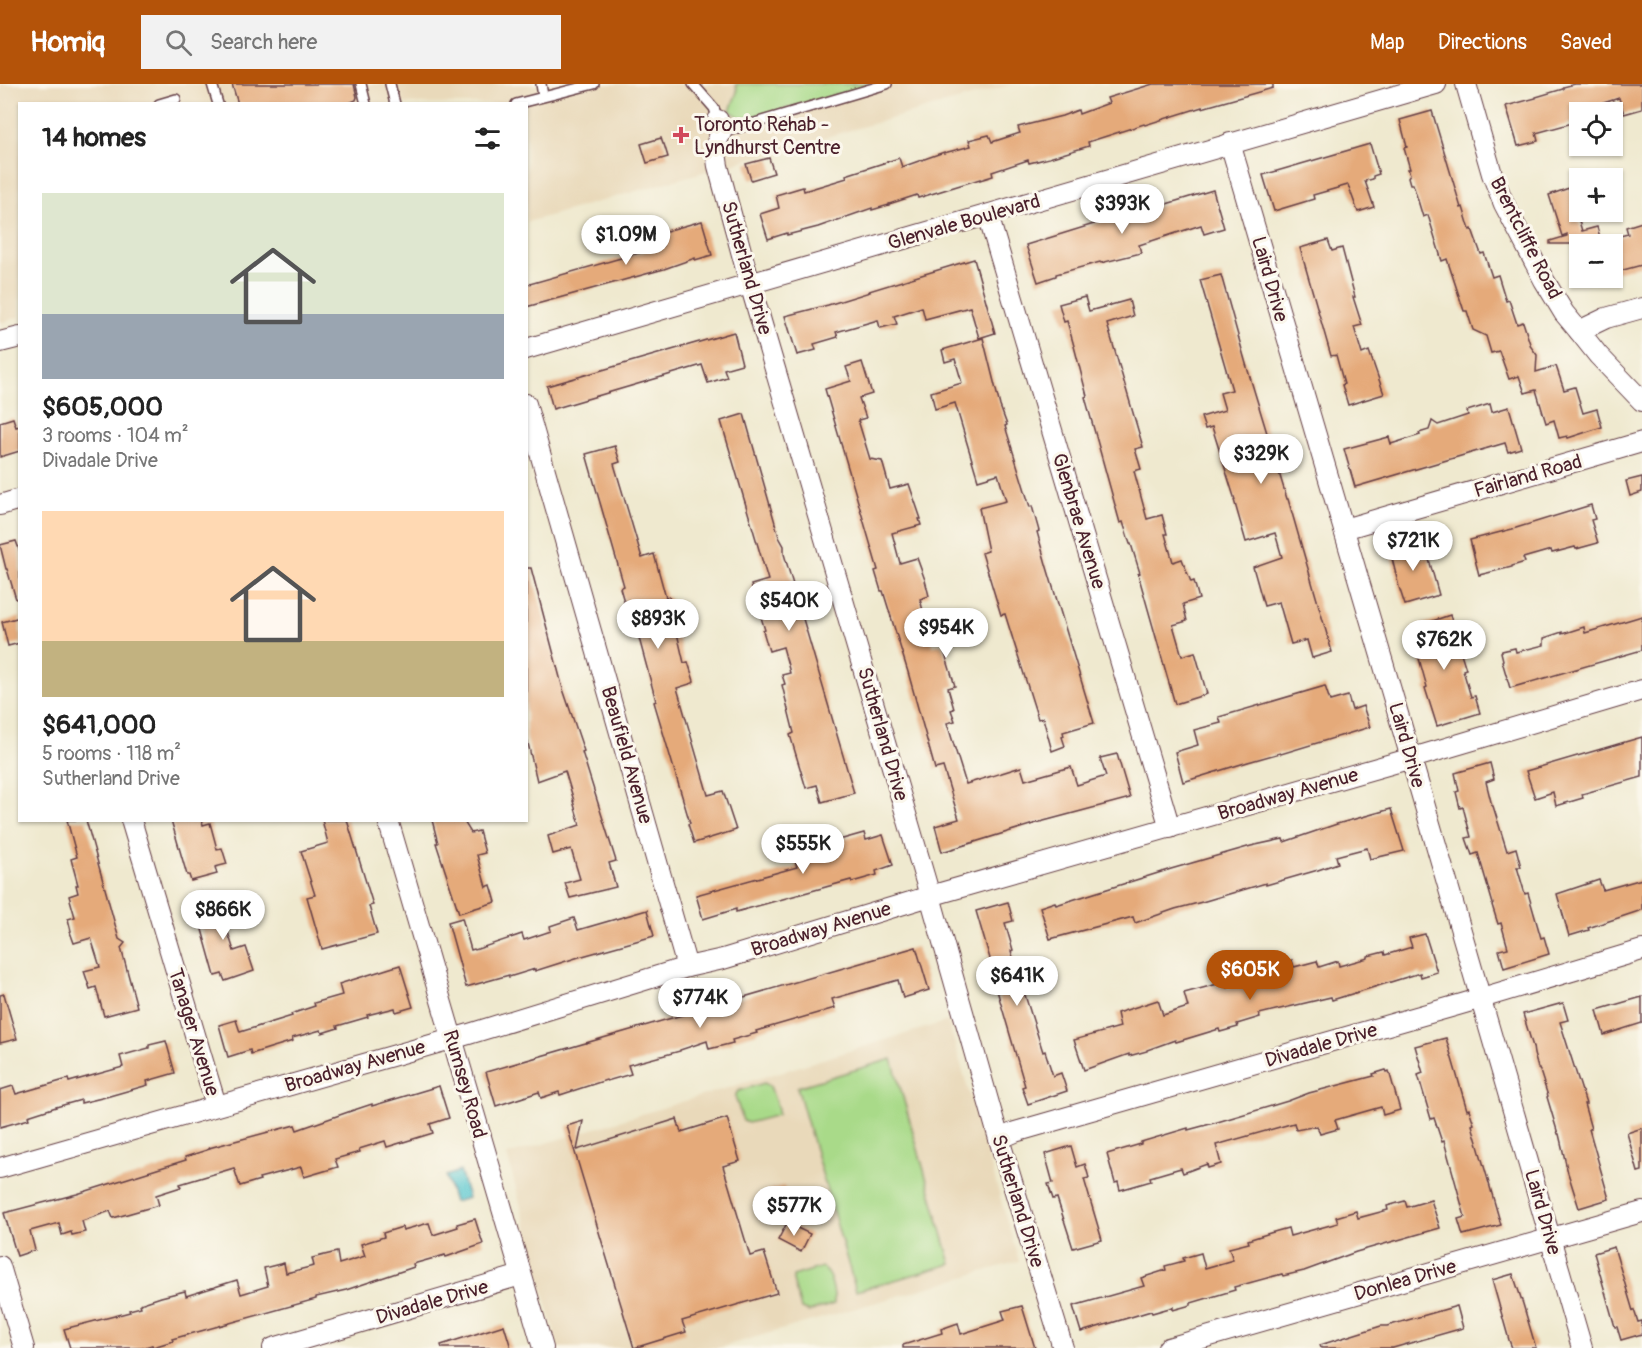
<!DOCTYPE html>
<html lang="en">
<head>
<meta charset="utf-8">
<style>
  :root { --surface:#fff; --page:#f2f2f2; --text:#222; --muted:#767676; --accent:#b45309 }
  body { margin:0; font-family:Pangolin,sans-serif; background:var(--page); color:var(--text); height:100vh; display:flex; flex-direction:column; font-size:22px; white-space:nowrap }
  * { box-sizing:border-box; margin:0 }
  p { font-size:20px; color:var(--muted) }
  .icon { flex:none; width:33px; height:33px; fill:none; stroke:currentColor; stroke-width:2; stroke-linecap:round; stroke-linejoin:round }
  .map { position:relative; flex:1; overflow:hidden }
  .panel { position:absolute; left:18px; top:18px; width:510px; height:720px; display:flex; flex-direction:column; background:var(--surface); border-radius:0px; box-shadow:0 2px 4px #0004 }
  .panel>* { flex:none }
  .fabs { position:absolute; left:1569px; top:18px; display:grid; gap:12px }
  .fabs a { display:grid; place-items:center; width:54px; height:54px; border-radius:0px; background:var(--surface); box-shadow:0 2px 4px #0004; font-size:30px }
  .price { position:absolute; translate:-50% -51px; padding:0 14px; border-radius:21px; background:#fff; color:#222; font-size:20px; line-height:39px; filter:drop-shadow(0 2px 3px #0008) }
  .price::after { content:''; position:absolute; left:50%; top:36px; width:18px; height:14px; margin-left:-9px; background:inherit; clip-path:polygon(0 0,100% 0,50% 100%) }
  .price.current { background:var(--accent); color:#fff }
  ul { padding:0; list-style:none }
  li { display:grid; align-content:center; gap:12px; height:318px; padding:0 24px }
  li span { display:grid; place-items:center; height:186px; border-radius:0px; color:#555 }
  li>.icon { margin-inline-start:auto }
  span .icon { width:108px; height:108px; fill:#fffc; stroke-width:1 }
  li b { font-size:26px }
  h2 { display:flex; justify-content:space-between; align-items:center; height:72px; padding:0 24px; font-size:26px }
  header { display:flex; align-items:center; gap:36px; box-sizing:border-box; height:84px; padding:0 30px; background:var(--accent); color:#fff }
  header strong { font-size:28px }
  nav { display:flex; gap:33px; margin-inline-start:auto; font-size:21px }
  .search { width:420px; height:54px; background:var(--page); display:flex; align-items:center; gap:15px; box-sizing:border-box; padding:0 21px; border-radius:0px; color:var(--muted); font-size:22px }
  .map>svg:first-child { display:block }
  .built { fill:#e9d9ba }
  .green { fill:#a9da89; stroke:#7a7c5a; stroke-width:1.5 }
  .water { fill:#5ac8d0; stroke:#52747e; stroke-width:1.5 }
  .building { fill:#e5aa7a }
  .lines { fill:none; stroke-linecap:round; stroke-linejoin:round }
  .service-casing { stroke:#633d44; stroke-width:12 }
  .minor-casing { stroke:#633d44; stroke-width:22 }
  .service { stroke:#fff; stroke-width:9 }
  .minor { stroke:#fff; stroke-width:20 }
  .poi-dot { fill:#d1495b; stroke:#fbf7ec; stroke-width:2 }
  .labels { text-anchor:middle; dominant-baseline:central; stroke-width:6; stroke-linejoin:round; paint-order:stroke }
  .poi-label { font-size:20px; fill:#4a1f2b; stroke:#fbf7ec; text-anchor:start }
  .street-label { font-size:20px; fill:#4a1f2b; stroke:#fbf7ec }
</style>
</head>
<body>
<header>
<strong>Homiq</strong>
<div class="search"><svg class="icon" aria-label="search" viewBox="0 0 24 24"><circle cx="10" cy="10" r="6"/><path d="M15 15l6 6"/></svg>Search here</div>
<nav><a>Map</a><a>Directions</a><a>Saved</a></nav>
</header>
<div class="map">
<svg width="1642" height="1264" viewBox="0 0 1642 1264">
  <rect width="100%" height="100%" fill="#fbf7ec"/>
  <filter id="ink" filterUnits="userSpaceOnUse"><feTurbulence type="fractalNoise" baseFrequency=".0167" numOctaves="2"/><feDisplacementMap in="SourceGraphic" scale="12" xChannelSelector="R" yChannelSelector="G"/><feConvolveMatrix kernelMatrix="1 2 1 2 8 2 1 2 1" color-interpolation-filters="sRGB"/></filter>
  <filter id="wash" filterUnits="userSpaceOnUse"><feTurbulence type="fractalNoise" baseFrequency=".008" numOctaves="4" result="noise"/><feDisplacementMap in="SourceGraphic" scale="24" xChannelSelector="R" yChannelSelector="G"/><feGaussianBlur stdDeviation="1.35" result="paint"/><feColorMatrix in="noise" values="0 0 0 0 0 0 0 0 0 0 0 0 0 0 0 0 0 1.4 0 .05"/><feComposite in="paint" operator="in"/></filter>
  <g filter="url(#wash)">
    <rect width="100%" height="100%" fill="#efe9cf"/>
    <g class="built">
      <polygon points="0,0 1013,0 527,138 526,20 20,20 19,233 0,239"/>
      <polygon points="948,937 1019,1177 718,1264 559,1264 507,1071"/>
    </g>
    <g class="green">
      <polygon points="736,0 877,0 751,34 741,34 730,27 737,8"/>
      <polygon points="892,975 951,1180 856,1207 797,1003"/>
      <polygon points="764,999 770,1002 778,1025 778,1031 748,1039 743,1037 735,1012 738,1007"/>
      <path d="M822,1183C831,1190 835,1208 834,1220L809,1228L801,1225L793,1197V1192Z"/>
    </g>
    <polygon class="water" points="460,1087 468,1114 454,1118 446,1092"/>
    <g id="blocks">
      <g class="building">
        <polygon points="232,0 354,0 357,13 356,16 347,20 238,20"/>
        <polygon points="1153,0 1273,0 1273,4 1202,24 1202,23 1145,41 1144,40 1088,58 1089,62 1049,74 1029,79 1028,76 992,88 993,92 980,96 980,95 918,114 917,111 889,120 889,121 872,126 872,124 818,143 787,151 787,149 768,155 760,130 779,124 776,111 803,103 804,107 847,94 846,91 899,74 902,83 944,68 944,69 971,62 969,56 989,51 992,58 1020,49 1018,43 1062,32 1078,26 1079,30 1109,19 1107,14"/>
        <polygon points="1575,0 1642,0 1642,25 1624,30 1619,14 1594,22 1595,28 1580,28 1580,37 1536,49 1538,57 1518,62 1506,22 1536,14 1536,13 1563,5 1563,3"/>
        <polygon points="1432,27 1461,124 1463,123 1470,146 1472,145 1481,170 1484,169 1492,193 1498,191 1506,217 1509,216 1517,240 1523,238 1531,263 1537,271 1536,288 1556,282 1564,306 1575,303 1583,329 1597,325 1602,343 1568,354 1567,352 1559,354 1554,336 1546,339 1536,306 1525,309 1519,292 1509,295 1499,267 1491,269 1486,252 1473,246 1467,227 1464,227 1447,175 1442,177 1428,131 1423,133 1413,100 1410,100 1408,93 1410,90 1408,85 1410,85 1404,64 1407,63 1400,36"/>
        <polygon points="661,54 663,60 664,60 668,73 647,79 641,60"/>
        <polygon points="1370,60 1379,90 1373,92 1373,95 1365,97 1374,123 1358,128 1348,101 1313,111 1314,115 1274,127 1263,91"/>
        <polygon points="769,74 774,89 751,96 746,80"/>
        <polygon points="1569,104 1582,147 1597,143 1602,160 1550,160 1550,157 1567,152 1567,150 1562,152 1549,111"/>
        <polygon points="1213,106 1224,144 1204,150 1201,141 1139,161 1141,169 1101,179 1100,178 1056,190 1056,192 1038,198 1026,161 1110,135 1110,137"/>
        <polygon points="702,137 712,171 695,176 695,174 664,185 526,223 526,201 663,162 659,149"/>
        <polygon points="1642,138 1642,181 1612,189 1612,154 1628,150 1626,143"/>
        <polygon points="1328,156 1332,167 1342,164 1355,213 1353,213 1362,241 1354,243 1362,270 1369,267 1384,310 1348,321 1342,301 1344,300 1336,271 1331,272 1300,164"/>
        <polygon points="974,175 995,249 979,254 970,223 925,235 922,223 894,232 897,240 880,244 878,236 836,248 838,253 814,260 816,266 797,271 785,232 828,221 870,208 869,207"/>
        <polygon points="1221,191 1246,280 1287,415 1288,415 1332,568 1312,574 1307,556 1291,560 1279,518 1264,522 1253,483 1282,473 1275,449 1246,458 1234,416 1235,416 1212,343 1205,345 1201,333 1225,326 1220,309 1232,306 1200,196"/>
        <polygon points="1085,213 1089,227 1129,216 1133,232 1107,240 1143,363 1135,365 1141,385 1134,387 1147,435 1162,431 1167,450 1165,450 1173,478 1182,475 1191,498 1194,497 1199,515 1183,520 1187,537 1173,541 1182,572 1195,568 1207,610 1175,620 1138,490 1140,489 1131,460 1130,460 1123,438 1120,439 1085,313 1087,312 1074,262 1067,237 1064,238 1059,220"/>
        <polygon points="734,248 742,280 724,285 727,293 708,299 702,281 553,325 547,302"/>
        <polygon points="983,254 1000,322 1007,341 1005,342 1030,423 1032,422 1039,447 1037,448 1046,480 1094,639 1063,648 1064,652 1062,653 1065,662 1052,667 1043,634 1038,635 1005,530 1001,531 982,469 988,467 979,424 1006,417 998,390 978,396 955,319 935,325 931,308 962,299 955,275 945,278 942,266"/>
        <polygon points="862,278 872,310 859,314 866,334 858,336 870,375 882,377 890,405 909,400 921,435 919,435 921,441 892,449 900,479 917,474 925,496 929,512 920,515 928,547 933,562 942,560 955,602 948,604 954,625 951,626 955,637 947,639 966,700 1021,683 1025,696 1071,683 1077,701 1106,692 1100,674 1117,670 1130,714 1040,738 942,768 935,742 959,735 943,683 935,685 908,588 883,507 881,507 875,487 878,486 825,305 851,297 846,283"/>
        <polygon points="1490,320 1492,328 1509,323 1521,364 1508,368 1505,359 1355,403 1344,365 1389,353 1391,360 1420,351 1419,349 1429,346 1432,337 1438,341 1468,331 1467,327"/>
        <polygon points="744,330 779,453 784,462 784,470 854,709 822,718 817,701 806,704 790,651 794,649 782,601 785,600 782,591 790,589 783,563 769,567 763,547 765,546 751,501 768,496 721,337"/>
        <polygon points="13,334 16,343 20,342 20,367 0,373 0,338"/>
        <polygon points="615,362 620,378 614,380 642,474 654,470 666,514 669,513 675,532 673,532 684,579 688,578 694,597 693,599 677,604 708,711 723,707 736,746 694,759 688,740 690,739 654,618 656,617 639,554 628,521 625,521 620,504 624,502 586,370"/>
        <polygon points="1642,393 1642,408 1630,412 1626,397"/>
        <polygon points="1591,421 1595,435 1591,436 1598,459 1576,465 1575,463 1552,469 1551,466 1523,474 1525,478 1512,482 1512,483 1479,491 1470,456 1516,444"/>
        <polygon points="1417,455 1422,474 1428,472 1439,511 1405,521 1399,503 1389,462"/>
        <polygon points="16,457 20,468 20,514 16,515 7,485 6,485 0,461"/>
        <polygon points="526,484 531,484 563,605 584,667 582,668 616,777 609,779 616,803 570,814 565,799 580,795 571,765 553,770 548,752 580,741 573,717 574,717 565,687 537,697 526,651"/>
        <polygon points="1450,531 1453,541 1455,541 1462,565 1460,566 1466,585 1463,586 1471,613 1475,612 1480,629 1437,642 1425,604 1427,603 1413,553 1415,553 1412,544"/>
        <polygon points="1642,532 1642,566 1510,604 1502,577 1503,576 1501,568 1502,567 1515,564 1516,568 1544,561 1544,554 1562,548 1562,550 1584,543 1585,549"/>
        <polygon points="20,533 20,559 8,562 2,538"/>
        <polygon points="1325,602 1330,617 1348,612 1352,626 1363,622 1370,643 1281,670 1280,669 1248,678 1183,698 1175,668 1198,661 1194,646 1221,639 1219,633"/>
        <polygon points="1642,653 1642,693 1582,710 1583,714 1556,722 1553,708 1535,714 1526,687"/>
        <polygon points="1490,679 1494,695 1486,698 1492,722 1493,722 1507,767 1516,764 1521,783 1517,783 1525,810 1528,809 1541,854 1544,853 1549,870 1504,884 1499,866 1508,864 1501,839 1498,840 1492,821 1493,820 1478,769 1472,771 1466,754 1471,753 1463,723 1460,724 1456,708 1459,707 1455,689"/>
        <polygon points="1391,725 1404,767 1370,775 1367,764 1336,772 1338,779 1318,786 1266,801 1266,799 1202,818 1175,825 1135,839 1133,833 1050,855 1040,823 1055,818 1056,821 1171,785 1251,762 1283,755 1284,758 1337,740"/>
        <polygon points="67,736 86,736 119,855 125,859 121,864 137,923 104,932 96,903 90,905 84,887 100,883 91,854 74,859 70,848 71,847 68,835 75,833 69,812 78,809 76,801 78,801 71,775 77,773"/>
        <polygon points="171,736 202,736 203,741 210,739 217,765 222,764 227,780 215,783 217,790 191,797 189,791 187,791"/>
        <polygon points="322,736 347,736 373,821 369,822 377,850 322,865 307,813 315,811 301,767 328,759"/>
        <polygon points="432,736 463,736 471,749 479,747 485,769 477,771 486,803 491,801 496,818 459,829 436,759 438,759"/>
        <polygon points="864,749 866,756 883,751 893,781 876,787 877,791 852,798 851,796 736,828 736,825 703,835 696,811 797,783 793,769"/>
        <polygon points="1642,795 1642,826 1588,844 1589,846 1569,852 1557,810 1599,796 1603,806"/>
        <polygon points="231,815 238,838 226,842 234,867 246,863 254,887 225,897 222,890 215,892 196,824"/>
        <polygon points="1008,818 1013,837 1005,839 1013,866 1011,867 1043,968 1045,967 1053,992 1061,989 1067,1007 1028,1020 1022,1003 1025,1002 989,879 991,878 976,827"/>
        <polygon points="647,826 654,852 579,873 535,887 535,885 509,893 509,891 466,903 448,838 462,834 471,866 474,865 475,866 522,850 524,856 551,847 550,842 574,834 578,846"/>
        <polygon points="1425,850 1437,888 1421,893 1420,889 1332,916 1331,913 1259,930 1260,933 1237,940 1238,943 1220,948 1219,945 1176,958 1175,956 1147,966 1147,967 1129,972 1129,970 1084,986 1074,956 1120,943 1117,929 1158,916 1163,931 1188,923 1184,909 1225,898 1227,904 1275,890 1273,882 1292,876 1294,883 1317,877 1319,883 1338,877 1339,882 1368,874 1368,872 1384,868 1385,871 1412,863 1409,854"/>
        <polygon points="916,863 929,906 903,914 898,896 832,915 835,924 756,947 757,949 732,956 733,959 709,965 707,957 680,966 680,967 628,981 631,990 607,997 606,996 560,1011 559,1008 541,1014 539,1008 496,1022 486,988"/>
        <polygon points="400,881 413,923 396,928 395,924 367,931 368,933 337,942 338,944 322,949 321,946 292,954 293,957 270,964 251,970 250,966 228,973 219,941 236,936 240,948 292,932 291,930 315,922 314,919 342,911 339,900"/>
        <polygon points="4,910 17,955 0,959 0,911"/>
        <polygon points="1642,913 1642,939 1604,951 1597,926"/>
        <polygon points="1563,919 1568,936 1560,938 1586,1020 1584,1020 1591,1045 1589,1045 1609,1115 1579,1124 1568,1089 1559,1050 1558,1050 1547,1013 1548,1012 1539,984 1538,984 1534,970 1533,963 1523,930"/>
        <polygon points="1446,954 1467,1026 1469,1025 1474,1040 1472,1041 1501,1141 1463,1151 1458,1135 1465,1133 1444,1057 1442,1058 1434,1034 1431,1035 1418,991 1423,989 1415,962"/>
        <polygon points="166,957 175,989 147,997 148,1001 106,1013 81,1019 81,1016 56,1023 28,1032 29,1035 0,1043 0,1006 13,1002 16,1010 68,995 69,998 123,983 120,972 149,964 149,961"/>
        <polygon points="1386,986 1387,988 1389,987 1400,1026 1383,1031 1381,1023 1335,1036 1338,1045 1320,1050 1317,1042 1296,1046 1294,1039 1216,1061 1221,1080 1208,1084 1207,1080 1183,1089 1181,1084 1150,1093 1151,1097 1120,1106 1118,1098 1115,1099 1107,1070 1141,1060 1141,1058 1188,1044 1188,1046 1214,1039 1288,1017 1309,1009 1374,992 1373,990"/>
        <polygon points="439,1002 449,1034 430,1040 433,1049 387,1063 385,1057 359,1065 360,1068 335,1075 338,1083 304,1093 301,1083 259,1094 260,1096 240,1102 234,1084 180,1100 181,1103 156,1111 159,1121 113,1134 110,1127 82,1137 85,1148 72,1151 71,1148 62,1151 59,1139 30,1147 35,1166 17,1172 4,1129 77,1110 186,1076 185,1073 210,1065 209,1064 295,1041 297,1046 351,1027 372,1020 372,1022"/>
        <polygon points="727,1034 740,1077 723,1082 750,1172 764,1168 777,1209 682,1237 686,1248 634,1264 567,1042 583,1037 577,1066 677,1035 681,1048"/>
        <polygon points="1642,1044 1642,1087 1638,1088 1627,1049"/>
        <polygon points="1071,1062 1077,1083 1085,1080 1089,1094 1084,1095 1102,1156 1073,1164 1057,1114 1053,1115 1048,1100 1053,1099 1045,1070"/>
        <polygon points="784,1102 790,1126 772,1131 765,1107"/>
        <polygon points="1431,1116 1440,1144 1356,1168 1304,1187 1283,1192 1282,1190 1234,1203 1235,1206 1191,1219 1191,1221 1173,1226 1173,1223 1152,1229 1151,1227 1081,1248 1073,1222 1144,1202 1141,1194 1166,1186 1165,1182 1184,1177 1183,1174 1201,1169 1205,1184 1233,1176 1229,1164 1249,1159 1248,1156 1270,1149 1288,1144 1290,1152 1338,1139 1336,1133 1356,1127 1358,1134 1388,1126 1387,1122 1405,1117 1407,1123"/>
        <polygon points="475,1135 483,1160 446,1173 445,1171 413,1180 414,1183 346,1206 316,1213 316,1215 172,1255 173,1257 153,1263 152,1261 142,1264 70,1264 64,1245 130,1228 129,1226 141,1223 140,1220 161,1213 185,1207 186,1212 237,1196 241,1210 268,1202 264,1184 284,1179 286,1189 314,1182 312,1174 337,1168 339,1180 365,1172 361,1160 384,1153 383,1149 402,1143 403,1146 429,1139 433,1151 458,1143 457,1140"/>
        <polygon points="787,1139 810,1150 801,1168 778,1156"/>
        <polygon points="1614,1163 1633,1227 1634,1226 1638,1238 1642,1237 1642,1250 1621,1256 1617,1243 1615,1243 1594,1169"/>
        <polygon points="1513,1190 1523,1220 1536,1264 1512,1264 1509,1256 1492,1196"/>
        <polygon points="1022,1222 1035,1264 903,1264 903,1261 942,1249 941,1245 958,1239 961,1250 1005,1236 1002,1227"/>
        <polygon points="1457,1222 1463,1244 1393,1264 1321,1264 1320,1261 1381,1242 1387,1242"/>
        <polygon points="504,1241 511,1264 442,1264 441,1261"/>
      </g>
    </g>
  </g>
  <g filter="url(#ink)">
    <use href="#blocks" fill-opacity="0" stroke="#633d44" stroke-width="1.5"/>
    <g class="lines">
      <g class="service-casing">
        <g id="service">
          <polyline points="212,0 218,20"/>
          <polyline points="361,0 366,20"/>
          <polyline points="390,0 395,20"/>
          <polyline points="541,0 543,12"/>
          <polyline points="693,0 714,24 718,36"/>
          <polyline points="159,20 176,15"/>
          <polyline points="516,20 594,0"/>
          <polyline points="721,49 887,0"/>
        </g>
      </g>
      <g class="minor-casing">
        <g id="minor">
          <polyline points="1466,0 1492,90 1504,120 1544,196 1564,229 1579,247 1598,271 1642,317"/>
          <path d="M718,36L721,49C714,60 716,69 718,82L750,200L926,798L999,1055L1063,1264"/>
          <polyline points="1230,59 1406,657 1582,1264"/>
          <polyline points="988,131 1170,744"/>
          <polyline points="1579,247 1606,234 1642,224"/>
          <polyline points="0,258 20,253"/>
          <polyline points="526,265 1436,0"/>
          <polyline points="526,320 687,883"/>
          <polyline points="0,421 20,415"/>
          <polyline points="1344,445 1642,358"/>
          <polyline points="131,736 216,1021"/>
          <polyline points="388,736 543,1264"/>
          <polyline points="999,1055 1015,1048 1465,919 1642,866"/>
          <polyline points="0,1084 469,950 687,883 723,875 930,812 1426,670 1642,606"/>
          <polyline points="0,1182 24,1264"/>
          <polyline points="273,1264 521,1191"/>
          <polyline points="1168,1264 1642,1128"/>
        </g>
      </g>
      <use href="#service" class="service"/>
      <use href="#minor" class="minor"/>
    </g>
  </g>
  <path class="poi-dot" d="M678 42h6v6h6v6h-6v6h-6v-6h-6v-6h6z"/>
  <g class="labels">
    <g class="poi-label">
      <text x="694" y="40">Toronto Rehab -<tspan x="694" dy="23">Lyndhurst Centre</tspan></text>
    </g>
    <g class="street-label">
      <text transform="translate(964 138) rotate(-16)">Glenvale Boulevard</text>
      <text transform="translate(1526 154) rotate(63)">Brentcliffe Road</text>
      <text transform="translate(747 184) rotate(74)">Sutherland Drive</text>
      <text transform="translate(1270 195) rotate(74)">Laird Drive</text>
      <text transform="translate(1528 392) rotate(-16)">Fairland Road</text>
      <text transform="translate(1079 437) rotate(73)">Glenbrae Avenue</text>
      <text transform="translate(883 650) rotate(74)">Sutherland Drive</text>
      <text transform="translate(1407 661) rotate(74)">Laird Drive</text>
      <text transform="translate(627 671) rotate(74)">Beaufield Avenue</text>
      <text transform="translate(1288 710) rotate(-16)">Broadway Avenue</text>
      <text transform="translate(821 845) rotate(-17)">Broadway Avenue</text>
      <text transform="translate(194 948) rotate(73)">Tanager Avenue</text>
      <text transform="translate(1321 961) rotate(-16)">Divadale Drive</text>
      <text transform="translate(355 982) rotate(-16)">Broadway Avenue</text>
      <text transform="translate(465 1000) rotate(74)">Rumsey Road</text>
      <text transform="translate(1018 1117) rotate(73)">Sutherland Drive</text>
      <text transform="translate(1543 1128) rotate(74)">Laird Drive</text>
      <text transform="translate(1405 1196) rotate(-16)">Donlea Drive</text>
      <text transform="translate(432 1218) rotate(-16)">Divadale Drive</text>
    </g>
  </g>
</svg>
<div class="fabs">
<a><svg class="icon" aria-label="locate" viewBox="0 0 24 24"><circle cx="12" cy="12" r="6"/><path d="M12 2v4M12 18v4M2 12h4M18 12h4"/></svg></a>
<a>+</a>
<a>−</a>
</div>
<b class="price" style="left:1122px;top:151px">$393K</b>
<b class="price" style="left:626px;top:182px">$1.09M</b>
<b class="price" style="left:1261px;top:401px">$329K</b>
<b class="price" style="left:1413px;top:488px">$721K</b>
<b class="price" style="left:789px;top:548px">$540K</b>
<b class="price" style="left:658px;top:566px">$893K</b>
<b class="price" style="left:946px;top:575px">$954K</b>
<b class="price" style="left:1444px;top:587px">$762K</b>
<b class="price" style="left:803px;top:791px">$555K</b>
<b class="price" style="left:223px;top:857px">$866K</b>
<b class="price current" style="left:1250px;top:917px">$605K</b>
<b class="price" style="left:1017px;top:923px">$641K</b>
<b class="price" style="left:700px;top:945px">$774K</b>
<b class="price" style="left:794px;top:1153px">$577K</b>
<section class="panel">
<h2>14 homes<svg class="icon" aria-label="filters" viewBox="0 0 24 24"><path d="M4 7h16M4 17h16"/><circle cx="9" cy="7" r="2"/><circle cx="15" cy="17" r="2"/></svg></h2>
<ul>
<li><span style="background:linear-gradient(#dfe7d0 65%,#9aa5b1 0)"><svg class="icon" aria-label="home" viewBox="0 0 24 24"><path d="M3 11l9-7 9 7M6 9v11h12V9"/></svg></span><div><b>$605,000</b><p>3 rooms · 104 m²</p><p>Divadale Drive</p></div></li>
<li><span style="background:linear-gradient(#ffd9b3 70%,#c2b280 0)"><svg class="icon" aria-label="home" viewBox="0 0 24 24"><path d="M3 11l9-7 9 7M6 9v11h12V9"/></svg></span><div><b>$641,000</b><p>5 rooms · 118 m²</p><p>Sutherland Drive</p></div></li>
</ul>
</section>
</div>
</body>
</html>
